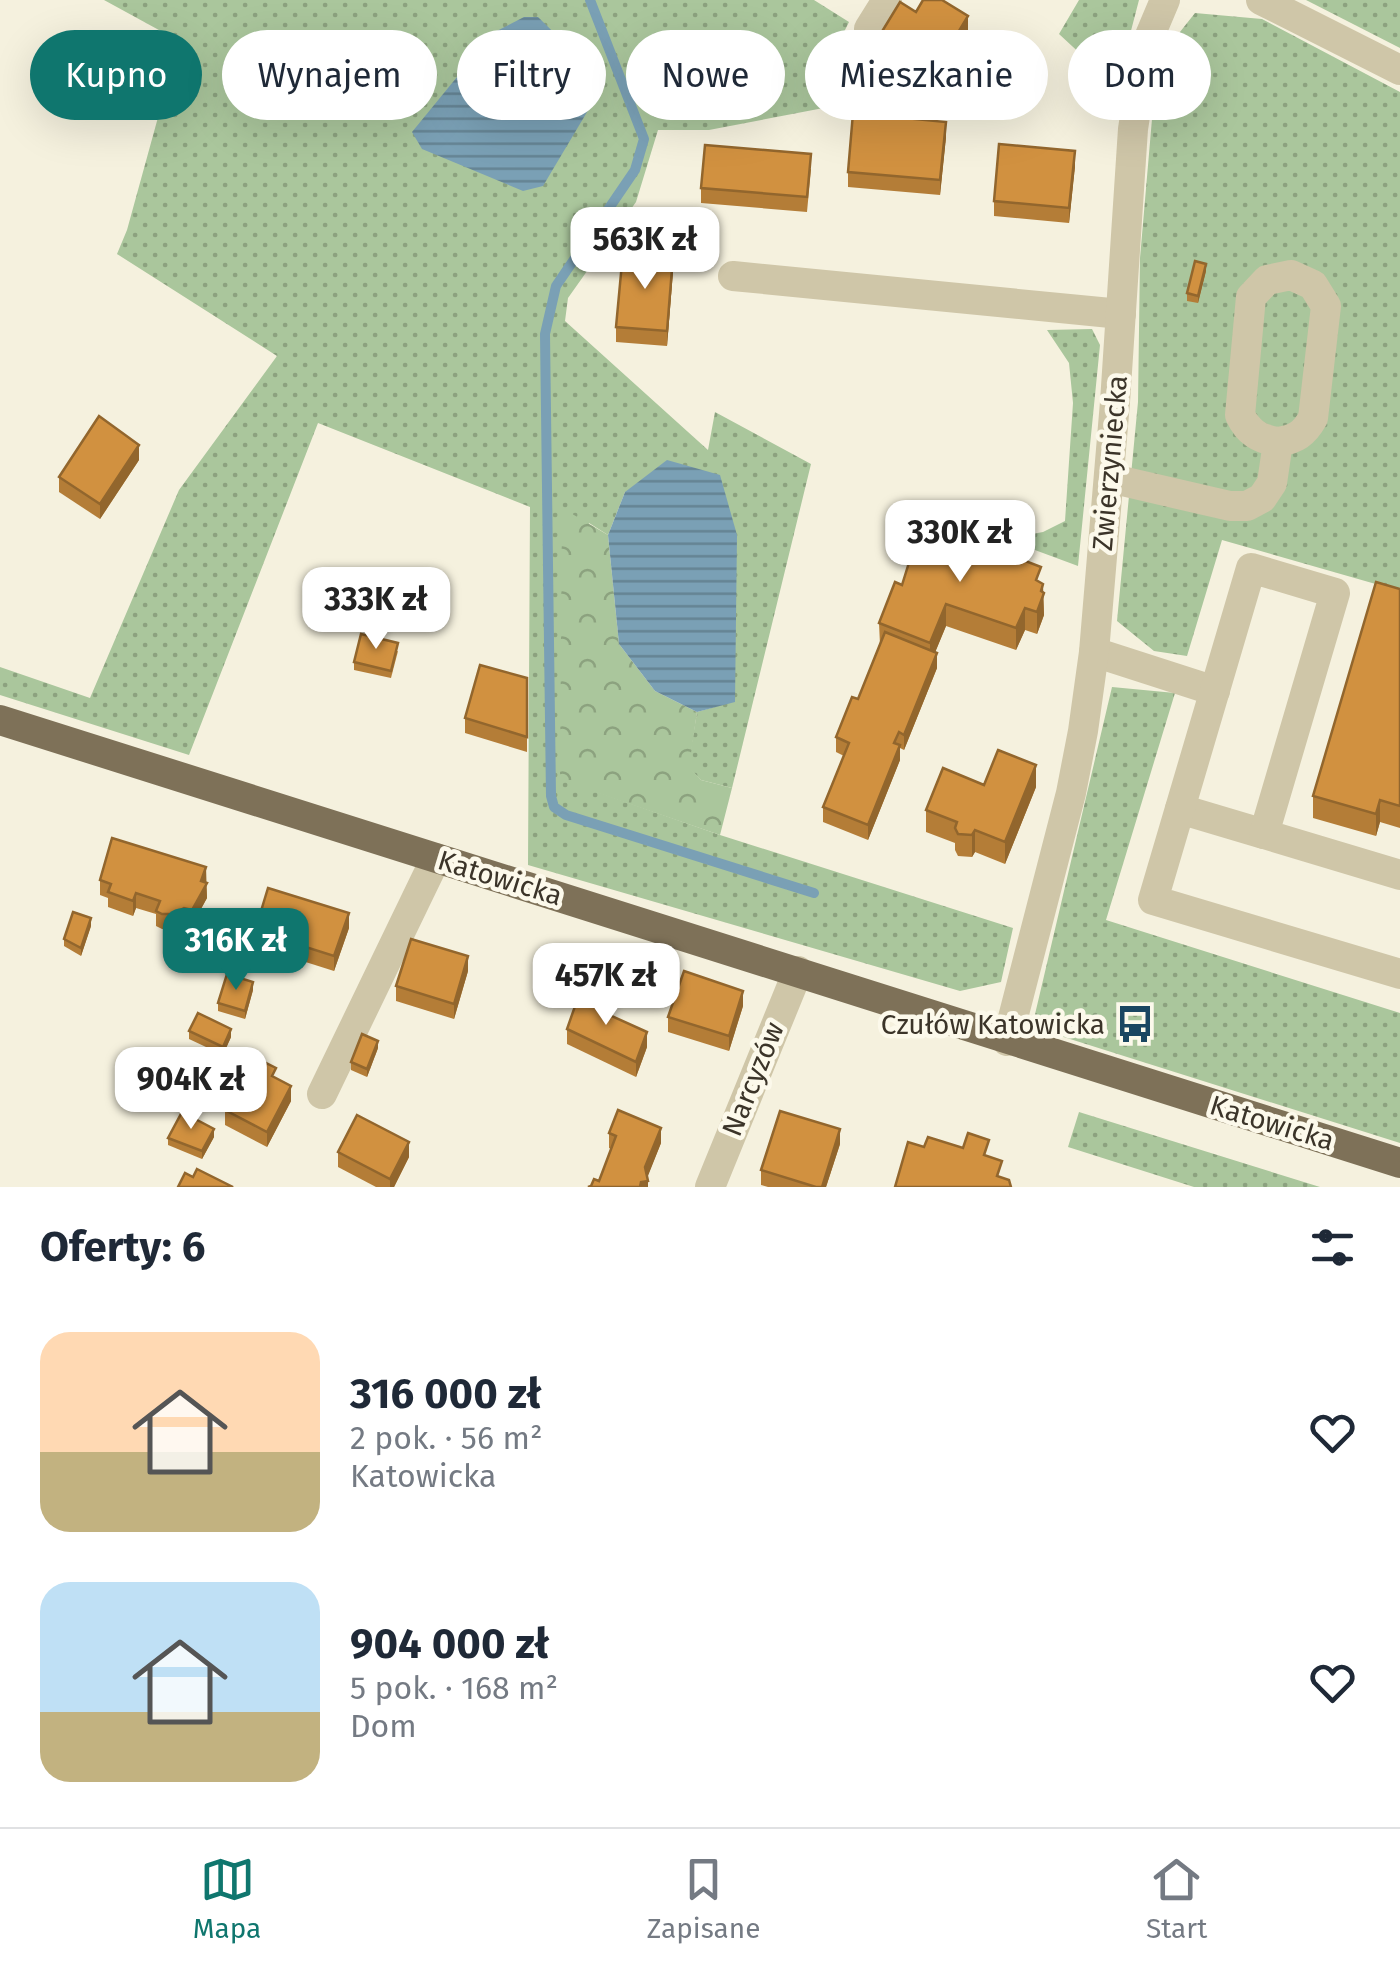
<!DOCTYPE html>
<html lang="pl">
<head>
<meta charset="utf-8">
<style>
  :root { --surface:#fff; --page:#f2f2f3; --text:#1f2937; --muted:#747a83; --line:#e0e1e3; --accent:#0f766e }
  body { margin:0; font-family:"Fira Sans",sans-serif; background:var(--page); color:var(--text); height:100vh; display:flex; flex-direction:column; font-size:38px; white-space:nowrap }
  * { box-sizing:border-box; margin:0 }
  p { font-size:32px; color:var(--muted) }
  .icon { flex:none; width:55px; height:55px; fill:none; stroke:currentColor; stroke-width:2; stroke-linecap:round; stroke-linejoin:round }
  .map { position:relative; height:1187px; overflow:hidden }
  .details { display:flex; flex-direction:column; background:var(--surface); flex:1 }
  .details>* { flex:none }
  .guide { position:absolute; left:30px; top:30px; width:1340px; height:90px; display:flex; gap:20px }
  .price { position:absolute; translate:-50% -85px; padding:0 22px; border-radius:20px; background:#fff; color:#222; font-size:32px; line-height:65px; filter:drop-shadow(0 2px 5px #0008) }
  .price::after { content:''; position:absolute; left:50%; top:60px; width:30px; height:22px; margin-left:-15px; background:inherit; clip-path:polygon(0 0,100% 0,50% 100%) }
  .price.active { background:var(--accent); color:#fff }
  ul { padding:0; list-style:none }
  li { display:flex; align-items:center; gap:30px; height:250px; padding:0 40px }
  li span { display:grid; place-items:center; flex:none; width:280px; height:200px; border-radius:30px; color:#555 }
  li>.icon { margin-inline-start:auto }
  span .icon { width:120px; height:120px; fill:#fffc; stroke-width:1 }
  li b { font-size:42px }
  h2 { display:flex; justify-content:space-between; align-items:center; height:120px; padding:0 40px; font-size:42px }
  .pill { padding:0 35px; border-radius:45px; background:var(--surface); box-shadow:0 10px 40px #0002; font-size:35px; line-height:90px }
  .pill.active { background:var(--accent); color:#fff }
  .dock { display:flex; justify-content:space-around; align-items:center; height:140px; border-top:2px solid var(--line); background:var(--surface); font-size:28px; color:var(--muted) }
  .dock a { display:grid; justify-items:center; gap:5px }
  .dock .active { color:var(--accent) }
  .map>svg:first-child { display:block }
  .grass { fill:url(#grass-dots) }
  .forest { fill:url(#forest-crowns) }
  .water { fill:url(#water-rules) }
  .lines { fill:none; stroke-linecap:round; stroke-linejoin:round }
  .stream { stroke:#7aa0b5; stroke-width:10 }
  .minor { stroke:#cfc6a8; stroke-width:30 }
  .major { stroke:#7e7158; stroke-width:30 }
  .wall { fill:#b47d37 }
  .shaded-wall { fill:#92662d }
  .building { fill:#d19140; stroke:#92662d; stroke-width:2.5 }
  .labels { text-anchor:middle; dominant-baseline:central; stroke-width:9; stroke-linejoin:round; paint-order:stroke }
  .street-label { font-size:28px; fill:#3b3429; stroke:#fcf9eb }
  .poi-label { font-size:28px; fill:#3b3429; stroke:#fcf9eb; text-anchor:end }
</style>
</head>
<body>
<div class="map">
<svg width="1400" height="1187" viewBox="0 0 1400 1187">
  <defs>
    <pattern id="grass-dots" width="8" height="8" patternUnits="userSpaceOnUse" patternTransform="scale(2.5)"><rect width="8" height="8" fill="#aac69c"/><path d="M2 2h.1M6 6h.1" fill="none" stroke="#8ca27f" stroke-width="1.8" stroke-linecap="round"/></pattern>
    <pattern id="forest-crowns" width="20" height="18" patternUnits="userSpaceOnUse" patternTransform="scale(2.5)"><rect width="20" height="18" fill="#aac69c"/><path d="M2 6a3 3 0 1 1 6 0M12 15a3 3 0 1 1 6 0" fill="none" stroke="#8ca27f"/></pattern>
    <pattern id="water-rules" width="6" height="5" patternUnits="userSpaceOnUse" patternTransform="scale(2.5)"><rect width="6" height="5" fill="#7aa0b5"/><path d="M0 2.5h6" fill="none" stroke="#658393"/></pattern>
  </defs>
  <rect width="100%" height="100%" fill="#f5f1de"/>
  <g class="grass">
    <polygon points="104,0 814,0 849,22 834,52 902,93 709,130 658,130 636,202 568,298 565,321 708,450 715,412 811,464 732,788 701,780 688,767 697,712 735,701 625,492 608,535 589,523 560,779 720,835 1013,928 1001,982 960,991 528,865 530,507 318,423 189,755 0,695 0,667 90,698 179,490 277,356 117,254 127,230 179,41"/>
    <polygon points="1079,0 1139,0 1114,96 1099,71 1059,34"/>
    <polygon points="1306,0 1400,0 1400,48"/>
    <polygon points="1195,13 1262,19 1400,92 1400,591 1222,540 1187,656 1154,651 1117,621 1138,402 1140,258 1157,61"/>
    <polygon points="1092,329 1100,345 1078,566 1005,539 1043,532 1065,521 1073,403 1069,363 1047,330"/>
    <polygon points="1112,687 1175,693 1106,920 1400,1013 1400,1143 1032,1027"/>
    <polygon points="1079,1112 1320,1187 1194,1187 1068,1147"/>
  </g>
  <polygon class="forest" points="562,508 608,535 619,644 655,691 697,712 689,767 701,780 732,788 720,835 560,780"/>
  <g class="water">
    <polygon points="524,17 538,17 595,73 593,102 543,186 523,191 422,149 412,132 493,33"/>
    <polygon points="667,460 720,475 737,535 735,702 697,712 655,691 619,644 608,535 625,492"/>
  </g>
  <g class="lines">
    <polyline class="stream" points="590,0 644,139 635,170 556,286 545,334 551,796 554,807 566,815 814,893"/>
    <g class="minor">
      <polyline points="1261,0 1400,70"/>
      <polyline points="869,29 887,0"/>
      <polyline points="733,276 1121,314"/>
      <path d="M1109,478L1230,506H1247L1262,498L1272,483L1278,442C1296,439 1304,434 1313,418L1326,306L1313,285L1291,275L1267,280L1251,297L1240,415C1248,432 1259,439 1278,442"/>
      <polyline points="1094,652 1215,691"/>
      <polyline points="1180,809 1264,834"/>
      <polyline points="1400,875 1264,834 1335,593 1251,568 1153,900 1400,974"/>
      <polyline points="1007,1041 1071,793 1083,731 1094,652 1115,402 1133,129 1146,45 1165,0"/>
      <polyline points="322,1094 436,858"/>
      <polyline points="710,1187 798,971"/>
    </g>
    <polyline class="major" points="0,720 1400,1163"/>
  </g>
  <g class="wall">
    <polygon points="916,12 968,31 944,71 924,58 914,74 878,53 878,38"/>
    <polygon points="946,137 940,195 848,187 848,172"/>
    <polygon points="1075,166 1069,223 994,216 994,201"/>
    <polygon points="811,169 807,212 701,203 701,188"/>
    <polygon points="673,271 667,346 616,342 616,327"/>
    <polygon points="1206,271 1198,303 1187,301 1187,293"/>
    <polygon points="139,460 100,519 59,492 59,477"/>
    <polygon points="1041,583 1043,593 1044,615 1037,634 1025,630 1016,650 946,626 935,652 937,668 904,750 900,748 900,760 868,840 823,822 823,807 844,756 836,752 836,737 858,699 880,645 879,623 902,585"/>
    <polygon points="1400,589 1400,828 1380,822 1376,836 1313,818 1313,796"/>
    <polygon points="398,651 391,678 354,670 354,662"/>
    <polygon points="527,678 527,752 465,733 465,718"/>
    <polygon points="984,785 1036,787 1005,864 975,852 972,857 958,856 955,850 955,843 926,832 926,810"/>
    <polygon points="100,880 206,883 207,898 192,925 184,923 173,929 162,929 156,926 156,914 136,908 133,916 108,907 108,898 100,895"/>
    <polygon points="91,926 81,956 64,946 64,939"/>
    <polygon points="349,928 334,971 255,946 255,931"/>
    <polygon points="468,971 454,1019 396,1001 396,986"/>
    <polygon points="253,990 245,1019 218,1011 218,1003"/>
    <polygon points="743,1006 729,1051 668,1032 668,1017"/>
    <polygon points="567,1029 647,1047 636,1077 567,1044"/>
    <polygon points="189,1031 231,1037 223,1055 189,1039"/>
    <polygon points="378,1048 367,1077 351,1070 351,1062"/>
    <polygon points="276,1078 291,1101 267,1147 225,1125 225,1110"/>
    <polygon points="609,1133 661,1143 647,1177 648,1187 599,1181 611,1149 609,1148"/>
    <polygon points="214,1137 202,1159 168,1145 168,1138"/>
    <polygon points="840,1144 826,1187 768,1187 761,1185 761,1170"/>
    <polygon points="338,1152 409,1157 394,1187 376,1187 338,1167"/>
  </g>
  <g class="shaded-wall">
    <polygon points="968,16 968,31 944,71 944,56"/>
    <polygon points="924,43 924,58 914,74 914,59"/>
    <polygon points="946,122 946,137 940,195 940,180"/>
    <polygon points="1075,151 1075,166 1069,223 1069,208"/>
    <polygon points="673,256 673,271 667,346 667,331"/>
    <polygon points="1206,264 1206,271 1198,303 1198,296"/>
    <polygon points="139,445 139,460 100,519 100,504"/>
    <polygon points="1043,584 1044,615 1037,634 1037,612"/>
    <polygon points="946,604 946,626 930,665 930,643"/>
    <polygon points="1025,608 1025,630 1016,650 1016,628"/>
    <polygon points="937,653 937,668 904,750 904,735"/>
    <polygon points="900,745 900,760 868,840 868,825"/>
    <polygon points="1036,765 1036,787 1005,864 1005,842"/>
    <polygon points="1380,800 1380,822 1376,836 1376,814"/>
    <polygon points="975,830 975,852 972,857 972,835"/>
    <polygon points="206,867 207,898 192,925 192,910"/>
    <polygon points="136,893 136,908 133,916 133,901"/>
    <polygon points="184,908 184,923 173,929 173,914"/>
    <polygon points="349,913 349,928 334,971 334,956"/>
    <polygon points="91,918 91,926 81,956 81,948"/>
    <polygon points="468,956 468,971 454,1019 454,1004"/>
    <polygon points="253,982 253,990 245,1019 245,1011"/>
    <polygon points="743,991 743,1006 729,1051 729,1036"/>
    <polygon points="231,1029 231,1037 223,1055 223,1047"/>
    <polygon points="647,1032 647,1047 636,1077 636,1062"/>
    <polygon points="378,1041 378,1048 367,1077 367,1069"/>
    <polygon points="291,1086 291,1101 267,1147 267,1132"/>
    <polygon points="661,1128 661,1143 646,1181 648,1181 648,1187 640,1187 645,1167"/>
    <polygon points="214,1129 214,1137 202,1159 202,1151"/>
    <polygon points="840,1129 840,1144 826,1187 822,1187"/>
    <polygon points="409,1142 409,1157 394,1187 390,1187 390,1179"/>
  </g>
  <g class="building">
    <polygon points="923,0 942,0 968,16 944,56 924,43 914,59 878,38 900,2 916,12"/>
    <polygon points="853,113 946,122 940,180 848,172"/>
    <polygon points="999,144 1075,151 1069,208 994,201"/>
    <polygon points="705,145 811,154 807,197 701,188"/>
    <polygon points="623,252 673,256 667,331 616,327"/>
    <polygon points="1195,261 1206,264 1198,296 1187,293"/>
    <polygon points="99,416 139,445 100,504 59,477"/>
    <polygon points="934,526 1041,567 1036,580 1043,584 1041,591 1044,593 1037,612 1025,608 1016,628 946,604 930,643 879,623 895,582 902,585 916,540 927,544"/>
    <polygon points="1376,582 1400,589 1400,806 1380,800 1376,814 1313,796"/>
    <polygon points="885,632 937,653 904,735 899,732 894,743 900,745 868,825 823,807 849,743 836,737 852,697 858,699"/>
    <polygon points="361,634 398,643 391,671 354,662"/>
    <polygon points="480,665 527,678 527,737 465,718"/>
    <polygon points="998,750 1036,765 1005,842 975,830 972,835 958,834 955,828 957,822 926,810 943,768 984,785"/>
    <polygon points="112,838 206,867 201,881 207,883 192,910 184,908 173,914 162,914 156,911 160,901 136,893 133,901 108,892 111,884 100,880"/>
    <polygon points="268,888 349,913 334,956 255,931"/>
    <polygon points="73,912 91,918 81,948 64,939"/>
    <polygon points="411,939 468,956 454,1004 396,986"/>
    <polygon points="684,971 743,991 729,1036 668,1017"/>
    <polygon points="227,974 253,982 245,1011 218,1003"/>
    <polygon points="580,992 608,1006 605,1013 647,1032 636,1062 567,1029"/>
    <polygon points="198,1013 231,1029 223,1047 189,1031"/>
    <polygon points="362,1034 378,1041 367,1069 351,1062"/>
    <polygon points="252,1056 276,1068 272,1076 291,1086 267,1132 225,1110"/>
    <polygon points="618,1110 661,1128 645,1167 648,1181 641,1182 640,1187 588,1187 591,1186 594,1179 599,1181 616,1136 609,1133"/>
    <polygon points="780,1111 840,1129 822,1187 816,1187 761,1170"/>
    <polygon points="182,1112 214,1129 202,1151 168,1138"/>
    <polygon points="357,1115 409,1142 390,1179 338,1152"/>
    <polygon points="968,1133 989,1140 984,1155 1002,1161 997,1176 1009,1180 1011,1187 895,1187 908,1142 924,1147 928,1137 963,1148"/>
    <polygon points="197,1169 233,1187 178,1187 185,1173 193,1177"/>
  </g>
  <defs>
    <g id="bus-bare" transform="scale(3)"><path d="M-5-6H5V4H4V6H2V4H-2V6H-4V4H-5ZM-3.5-4V0h7V-4ZM-3.5 1.2v1.5H-2V1.2ZM2 1.2v1.5H3.5V1.2Z" fill="#1a4661" stroke="#fcf9eb" stroke-width="2.5" paint-order="stroke"/></g>
  </defs>
  <g fill-rule="evenodd">
    <use href="#bus-bare" x="1135" y="1024"/>
  </g>
  <g class="labels">
    <g class="street-label">
      <text transform="translate(1110 463) rotate(-85)">Zwierzyniecka</text>
      <text transform="translate(500 878) rotate(17)">Katowicka</text>
      <text transform="translate(753 1079) rotate(-68)">Narcyzów</text>
      <text transform="translate(1272 1123) rotate(17)">Katowicka</text>
    </g>
    <g class="poi-label">
      <text x="1105" y="1024">Czułów Katowicka</text>
    </g>
  </g>
</svg>
<b class="price" style="left:645px;top:292px">563K zł</b>
<b class="price" style="left:960px;top:585px">330K zł</b>
<b class="price" style="left:376px;top:652px">333K zł</b>
<b class="price active" style="left:236px;top:993px">316K zł</b>
<b class="price" style="left:606px;top:1028px">457K zł</b>
<b class="price" style="left:191px;top:1132px">904K zł</b>
<div class="guide">
<a class="pill active">Kupno</a>
<a class="pill">Wynajem</a>
<a class="pill">Filtry</a>
<a class="pill">Nowe</a>
<a class="pill">Mieszkanie</a>
<a class="pill">Dom</a>
</div>
</div>
<section class="details">
<h2>Oferty: 6<svg class="icon" aria-label="filters" viewBox="0 0 24 24"><path d="M4 7h16M4 17h16"/><circle cx="9" cy="7" r="2"/><circle cx="15" cy="17" r="2"/></svg></h2>
<ul>
<li><span style="background:linear-gradient(#ffd9b3 60%,#c2b280 0)"><svg class="icon" aria-label="home" viewBox="0 0 24 24"><path d="M3 11l9-7 9 7M6 9v11h12V9"/></svg></span><div><b>316 000 zł</b><p>2 pok. · 56 m²</p><p>Katowicka</p></div><svg class="icon" aria-label="heart" viewBox="0 0 24 24"><path d="M12 20l-8-8c-3-5 5-10 8-4 3-6 11-1 8 4z"/></svg></li>
<li><span style="background:linear-gradient(#bfe0f5 65%,#c2b280 0)"><svg class="icon" aria-label="home" viewBox="0 0 24 24"><path d="M3 11l9-7 9 7M6 9v11h12V9"/></svg></span><div><b>904 000 zł</b><p>5 pok. · 168 m²</p><p>Dom</p></div><svg class="icon" aria-label="heart" viewBox="0 0 24 24"><path d="M12 20l-8-8c-3-5 5-10 8-4 3-6 11-1 8 4z"/></svg></li>
</ul>
</section>
<nav class="dock">
<a class="active"><svg class="icon" aria-label="map" viewBox="0 0 24 24"><path d="M3 6l6-2 6 2 6-2v14l-6 2-6-2-6 2zM9 4v14M15 6v14"/></svg>Mapa</a>
<a><svg class="icon" aria-label="saved" viewBox="0 0 24 24"><path d="M7 4h10v16l-5-4-5 4z"/></svg>Zapisane</a>
<a><svg class="icon" aria-label="home" viewBox="0 0 24 24"><path d="M3 11l9-7 9 7M6 9v11h12V9"/></svg>Start</a>
</nav>
</body>
</html>
